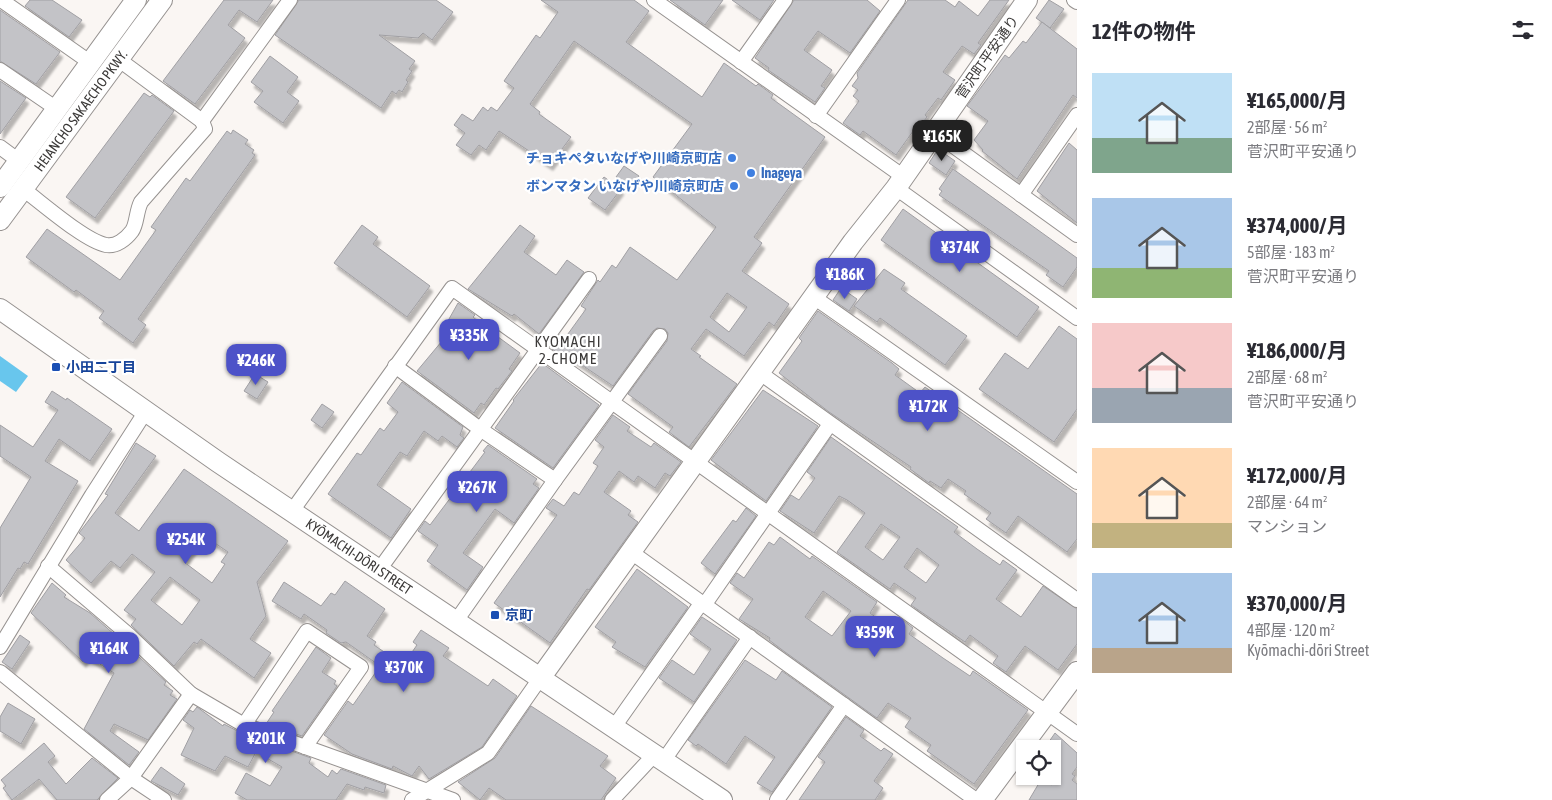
<!DOCTYPE html>
<html lang="ja">
<head>
<meta charset="utf-8">
<style>
  :root { --surface:#fff; --page:#f7f7f7; --text:#2b2b33; --muted:#7c7c81; --accent:#4d52c8 }
  body { margin:0; font-family:"Asap Condensed","Noto Sans JP",sans-serif; background:var(--page); color:var(--text); height:100vh; display:flex; flex-direction:column; font-size:19px; white-space:nowrap }
  * { box-sizing:border-box; margin:0 }
  p { font-size:16px; color:var(--muted) }
  .icon { flex:none; width:28px; height:28px; fill:none; stroke:currentColor; stroke-width:2; stroke-linecap:round; stroke-linejoin:round }
  .map { position:relative; flex:1; overflow:hidden }
  .drawer { display:flex; flex-direction:column; background:var(--surface); width:475px }
  .drawer>* { flex:none }
  .buttons { position:absolute; left:1016px; top:740px; display:grid; gap:10px }
  .buttons a { display:grid; place-items:center; width:45px; height:45px; border-radius:0px; background:var(--surface); box-shadow:0 1px 4px #0004; font-size:25px }
  .price { position:absolute; translate:-50% -42px; padding:0 11px; border-radius:10px; background:var(--accent); color:#fff; font-size:16px; line-height:32px; filter:drop-shadow(0 1px 2px #0008) }
  .price::after { content:''; position:absolute; left:50%; top:30px; width:15px; height:11px; margin-left:-8px; background:inherit; clip-path:polygon(0 0,100% 0,50% 100%) }
  .price.active { background:#222; color:#fff }
  ul { padding:0; list-style:none }
  li { display:flex; align-items:center; gap:15px; height:125px; padding:0 15px }
  li span { display:grid; place-items:center; flex:none; width:140px; height:100px; border-radius:0px; color:#555 }
  li>.icon { margin-inline-start:auto }
  span .icon { width:60px; height:60px; fill:#fffc; stroke-width:1 }
  li b { font-size:21px }
  h2 { display:flex; justify-content:space-between; align-items:center; height:60px; padding:0 15px; font-size:21px }
  main { display:flex; flex:1; min-height:0 }
  .map>svg:first-child { display:block }
  .water { fill:#68c6ed }
  .building { fill:#c3c3c7; stroke:#a09fa3; fill-rule:evenodd; filter:url(#shadow) }
  .lines { fill:none; stroke-linecap:round; stroke-linejoin:round }
  .street-casing { stroke:#969290; stroke-width:16 }
  .secondary-casing { stroke:#969290; stroke-width:22 }
  .street { stroke:#fff; stroke-width:14 }
  .secondary { stroke:#fff; stroke-width:20 }
  .shop-dot { fill:#3f7fe0; stroke:#fff; stroke-width:2 }
  .transit-dot { fill:#1a4fb4; stroke:#fff; stroke-width:2 }
  .labels { text-anchor:middle; dominant-baseline:central; stroke-width:4.5; stroke-linejoin:round; paint-order:stroke }
  .street-label { font-size:14px; fill:#3c3a39; stroke:#fff }
  .shop-label { font-size:14px; font-weight:bold; fill:#366cbe; stroke:#fff; text-anchor:end }
  .transit-label { font-size:14px; font-weight:bold; fill:#164399; stroke:#fff; text-anchor:start }
  .neighbourhood-label { font-size:15px; letter-spacing:1px; fill:#3c3a39; stroke:#fff }
</style>
</head>
<body>
<main>
<div class="map">
<svg width="1077" height="800" viewBox="0 0 1077 800">
  <defs>
    <filter id="shadow"><feDropShadow dx="3" dy="5.5" stdDeviation="1" flood-color="#0004"/></filter>
  </defs>
  <rect width="100%" height="100%" fill="#faf6f3"/>
  <polygon class="water" points="0,356 28,376 16,392 0,381"/>
  <g class="building">
    <polygon points="30,0 52,0 82,20 69,37 25,6"/>
    <polygon points="224,0 273,0 257,22 239,10 228,25 245,38 195,104 163,81"/>
    <polygon points="299,0 436,0 453,12 432,40 423,33 418,38 379,35 415,61 409,69 412,71 406,80 408,82 402,92 399,90 396,94 392,91 381,108 275,35"/>
    <path d="M541,0H634L649,11L626,42L702,97L724,63L756,86L758,84L773,95L771,98L825,137L754,237L762,243L742,271L789,304L774,326L769,322L744,356L706,329L691,349L701,356L699,357L737,384L689,447L669,432L673,427L628,394L667,341L668,333L665,329L657,328L653,331L613,386L567,355L565,358L552,349L560,334L565,338L586,309L581,306L598,280L600,282L612,265L616,268L630,247L677,280L716,227L653,177L692,124L574,41L530,104L540,112L539,114L571,137L550,165L499,131L486,150L479,145L471,155L456,145L465,133L454,125L462,114L473,121L483,107L488,111L491,107L497,111L514,88L504,81L536,35L540,38L558,12ZM727,293L747,307L729,332L710,317Z"/>
    <polygon points="670,0 723,0 705,25"/>
    <polygon points="732,0 774,0 760,20"/>
    <polygon points="794,0 867,0 880,11 850,53 818,31 804,50 832,70 821,86 825,88 815,102 768,70 769,68 755,58"/>
    <polygon points="908,0 945,0 955,7 959,1 978,16 990,0 1009,0 978,43 981,45 974,54 962,46 943,72 955,80 941,100 938,98 925,115 927,117 918,129 916,127 896,155 863,131 860,135 843,123 859,101 853,96 858,90 852,86 858,78 857,73"/>
    <polygon points="1049,0 1064,9 1050,28 1036,18"/>
    <polygon points="0,10 60,52 36,84 0,61"/>
    <polygon points="1042,22 1077,49 1077,98 1073,95 1017,179 982,151 983,150 974,140 988,121 967,106 1005,55 1009,58 1023,41 1026,43"/>
    <polygon points="270,56 298,77 287,92 299,101 283,123 254,102 263,91 251,82"/>
    <polygon points="0,81 26,98 0,134"/>
    <polygon points="144,93 150,97 152,95 174,111 95,218 66,197"/>
    <polygon points="233,130 248,140 245,144 254,150 252,153 255,155 138,319 146,325 133,343 99,318 104,311 76,290 74,292 26,257 47,229 120,280 156,230 151,227 186,178 190,181 227,131 231,134"/>
    <polygon points="1069,143 1077,150 1077,223 1037,191"/>
    <polygon points="938,149 955,161 946,175 929,163"/>
    <polygon points="624,166 639,176 631,187 616,177"/>
    <polygon points="953,169 1077,258 1077,267 1063,287 1046,275 1049,271 939,195 942,191 939,189"/>
    <polygon points="604,177 621,189 605,210 588,198"/>
    <polygon points="903,209 1039,307 1017,337 881,240"/>
    <polygon points="362,225 378,237 373,244 430,286 407,317 334,263"/>
    <polygon points="520,225 535,236 524,252 556,275 567,260 584,272 539,334 514,314 512,316 468,289"/>
    <polygon points="884,269 905,283 901,289 967,336 945,365 880,318 877,322 854,306"/>
    <polygon points="841,288 857,299 849,311 833,300"/>
    <polygon points="458,303 475,315 473,317 490,331 520,353 509,369 512,371 498,389 496,388 484,405 481,403 474,413 417,371 442,341 440,340 450,326 447,323 449,319"/>
    <polygon points="818,311 892,363 899,369 895,375 920,393 925,387 1077,494 1077,539 1067,552 1018,516 1006,533 986,519 991,513 964,494 966,491 948,479 941,488 930,481 929,483 910,469 911,467 829,412 779,373 802,341 799,338"/>
    <polygon points="1059,326 1077,339 1077,409 1054,442 979,389 1005,353 1028,369"/>
    <polygon points="542,363 599,405 553,468 495,428 514,401 513,400"/>
    <polygon points="255,374 268,382 257,399 244,391"/>
    <polygon points="402,382 463,427 460,435 464,438 457,447 442,436 438,441 424,431 407,456 400,452 377,485 411,509 391,538 328,494 357,453 361,455 380,428 384,431 398,412 387,403"/>
    <polygon points="763,390 818,426 766,501 711,460"/>
    <polygon points="52,391 66,400 67,398 112,429 90,461 59,439 45,461 78,481 28,564 24,562 20,569 18,568 0,597 0,528 31,477 0,456 0,425 33,447 58,410 45,402"/>
    <polygon points="322,404 334,412 322,428 311,420"/>
    <polygon points="613,415 630,427 627,431 651,447 654,443 681,462 670,476 665,473 655,488 638,476 634,482 619,471 604,492 631,511 628,515 638,522 589,590 587,589 550,643 494,603 557,515 546,508 553,499 564,506 574,492 579,495 598,466 593,463 604,447 595,440"/>
    <path d="M831,437L958,527L954,532L977,549L1000,565L1003,560L1017,570L996,599L1021,617L1043,586L1077,609V644L1058,670L1025,646L1006,672L993,663L998,656L970,635L965,642L911,605L916,598L894,583L890,589L837,552L865,513L847,500L839,496L814,533L780,511L791,495L799,500L815,478L807,472ZM881,524L900,537L883,560L865,547ZM917,548L939,565L926,583L904,567Z"/>
    <path d="M136,443L156,456L115,513L139,531L184,469L288,541L257,582L266,616L250,639L271,653L254,678L201,639L197,644L194,642L174,666L131,625L136,619L124,610L155,572L132,554L120,568L111,561L91,583L66,560L85,538L79,533L108,495L105,494ZM203,535L228,552L221,562L225,564L212,583L184,562ZM170,577L200,600L182,625L151,600Z"/>
    <polygon points="488,445 537,479 533,484 539,488 514,523 495,509 463,553 483,567 467,590 427,561 438,545 418,531 425,521 430,525 485,452 483,451"/>
    <polygon points="746,508 756,516 715,574 701,563 733,520 736,522"/>
    <path d="M780,537L810,559L812,556L877,602L870,613L891,628L899,617L913,628L909,634L943,658L970,676L973,671L1028,710L974,784L927,751L931,745L905,727L911,718L888,703L877,718L874,716L785,652L769,640L770,638L739,619L753,599L730,583L737,573L744,578L769,542L774,545ZM823,591L851,611L832,636L805,617Z"/>
    <polygon points="637,569 688,607 645,667 612,647 616,642 595,627"/>
    <polygon points="345,581 385,609 367,636 376,642 374,645 403,665 417,645 413,642 421,630 449,648 443,656 488,686 493,679 517,696 482,747 429,779 419,766 412,776 393,766 392,769 352,754 324,735 348,701 353,705 380,666 346,642 341,643 326,633 327,630 304,614 301,619 272,601 284,582 321,606 331,593 335,595"/>
    <polygon points="52,583 66,595 64,597 90,613 123,642 166,682 164,685 173,691 170,695 177,699 148,740 114,724 110,731 139,752 129,765 84,729 114,673 87,656 83,662 31,613"/>
    <polygon points="702,617 737,640 694,702 659,678 672,660 694,675 711,649 690,634"/>
    <polygon points="20,635 30,642 12,669 2,662"/>
    <polygon points="316,647 331,658 322,672 336,681 334,684 337,686 302,736 266,724 274,712 272,711"/>
    <polygon points="745,660 776,680 782,671 832,707 772,792 757,783 775,757 745,736 726,764 698,744 696,746 688,740"/>
    <polygon points="8,703 35,719 21,744 0,731 0,717"/>
    <polygon points="531,706 608,756 600,766 616,778 601,800 506,800 489,788 480,800 458,782 495,758"/>
    <polygon points="197,707 223,726 224,724 241,733 311,758 309,763 328,777 332,770 337,774 341,769 386,785 384,793 365,787 364,790 347,784 336,800 247,800 235,793 246,773 270,786 282,767 256,752 248,767 225,756 215,771 181,755 194,728 183,720 190,710 193,712"/>
    <polygon points="846,717 864,730 860,736 881,751 884,748 893,754 874,781 883,788 875,800 799,800 825,762 818,757"/>
    <polygon points="1055,733 1077,753 1077,767 1072,774 1075,776 1072,780 1077,784 1077,800 1029,800 1042,778 1052,785 1052,749 1044,749"/>
    <polygon points="44,743 55,756 48,762 66,784 92,758 118,778 97,800 57,800 39,779 12,800 3,788 6,786 1,780"/>
    <polygon points="161,767 185,784 178,795 151,781"/>
  </g>
  <g class="lines">
    <g class="street-casing">
      <g id="street">
        <polyline points="1,0 91,63"/>
        <polyline points="654,0 904,177"/>
        <polyline points="1074,0 1077,2"/>
        <polyline points="118,59 202,121"/>
        <polyline points="741,62 785,0"/>
        <polyline points="0,70 57,109"/>
        <polyline points="816,116 898,0"/>
        <polyline points="934,132 1077,235"/>
        <polyline points="0,147 19,161"/>
        <polyline points="896,188 1077,318"/>
        <path d="M23,189C42,203 85,241 106,245C116,247 126,239 132,231C137,224 136,212 141,202L205,129L202,121L290,0"/>
        <polyline points="1021,195 1077,115"/>
        <polyline points="815,298 1077,482"/>
        <polyline points="395,366 480,429 555,480"/>
        <polyline points="760,373 1077,600"/>
        <polyline points="292,511 452,288 1077,734"/>
        <polyline points="631,552 976,800"/>
        <polyline points="48,566 129,635 191,694 244,725 453,800"/>
        <polyline points="379,570 589,279"/>
        <polyline points="705,604 830,424"/>
        <polyline points="456,621 555,480 660,336"/>
        <polyline points="0,647 92,495 146,411"/>
        <polyline points="0,672 131,778 164,800"/>
        <polyline points="244,725 307,631 361,667 305,747"/>
        <polyline points="614,727 702,602"/>
        <polyline points="664,760 750,637"/>
        <polyline points="107,800 131,778 191,694"/>
        <polyline points="412,800 488,753 541,677"/>
        <polyline points="612,800 655,754"/>
        <polyline points="777,800 844,705"/>
      </g>
    </g>
    <g class="secondary-casing">
      <g id="secondary">
        <polyline points="0,187 136,0"/>
        <path id="s1" d="M0,220L162,0"/>
        <path id="s2" d="M0,309L218,462L722,800"/>
        <polyline points="541,677 853,242 896,188 1027,0"/>
        <polyline points="982,800 1077,672"/>
      </g>
    </g>
    <use href="#street" class="street"/>
    <use href="#secondary" class="secondary"/>
  </g>
  <g class="shop-dot">
    <circle cx="732" cy="158" r="5"/>
    <circle cx="751" cy="173" r="5"/>
    <circle cx="734" cy="186" r="5"/>
  </g>
  <g class="transit-dot">
    <rect x="51" y="362" width="10" height="10" rx="2.5"/>
    <rect x="490" y="610" width="10" height="10" rx="2.5"/>
  </g>
  <g class="labels">
    <g class="street-label">
      <text transform="translate(987 57) rotate(-55)">菅沢町平安通り</text>
      <text stroke="none"><textPath href="#s1" startOffset="136">HEIANCHO SAKAECHO PKWY.</textPath></text>
      <text stroke="none"><textPath href="#s2" startOffset="436">KYŌMACHI-DŌRI STREET</textPath></text>
    </g>
    <g class="shop-label">
      <text x="722" y="158">チョキペタいなげや川崎京町店</text>
      <text x="761" y="173" text-anchor="start">Inageya</text>
      <text x="724" y="186">ボンマタン いなげや川崎京町店</text>
    </g>
    <g class="transit-label">
      <text x="66" y="367">小田二丁目</text>
      <text x="505" y="615">京町</text>
    </g>
    <g class="neighbourhood-label">
      <text x="568" y="341">KYOMACHI<tspan x="568" dy="17">2-CHOME</tspan></text>
    </g>
  </g>
</svg>
<div class="buttons">
<a><svg class="icon" aria-label="locate" viewBox="0 0 24 24"><circle cx="12" cy="12" r="6"/><path d="M12 2v4M12 18v4M2 12h4M18 12h4"/></svg></a>
</div>
<b class="price active" style="left:942px;top:162px">¥165K</b>
<b class="price" style="left:960px;top:273px">¥374K</b>
<b class="price" style="left:845px;top:300px">¥186K</b>
<b class="price" style="left:469px;top:361px">¥335K</b>
<b class="price" style="left:256px;top:386px">¥246K</b>
<b class="price" style="left:928px;top:432px">¥172K</b>
<b class="price" style="left:477px;top:513px">¥267K</b>
<b class="price" style="left:186px;top:565px">¥254K</b>
<b class="price" style="left:875px;top:658px">¥359K</b>
<b class="price" style="left:109px;top:674px">¥164K</b>
<b class="price" style="left:404px;top:693px">¥370K</b>
<b class="price" style="left:266px;top:764px">¥201K</b>
</div>
<section class="drawer">
<h2>12件の物件<svg class="icon" aria-label="filters" viewBox="0 0 24 24"><path d="M4 7h16M4 17h16"/><circle cx="9" cy="7" r="2"/><circle cx="15" cy="17" r="2"/></svg></h2>
<ul>
<li><span style="background:linear-gradient(#bfe0f5 65%,#7fa58c 0)"><svg class="icon" aria-label="home" viewBox="0 0 24 24"><path d="M3 11l9-7 9 7M6 9v11h12V9"/></svg></span><div><b>¥165,000/月</b><p>2部屋 · 56 m²</p><p>菅沢町平安通り</p></div></li>
<li><span style="background:linear-gradient(#a9c7e8 70%,#8fb573 0)"><svg class="icon" aria-label="home" viewBox="0 0 24 24"><path d="M3 11l9-7 9 7M6 9v11h12V9"/></svg></span><div><b>¥374,000/月</b><p>5部屋 · 183 m²</p><p>菅沢町平安通り</p></div></li>
<li><span style="background:linear-gradient(#f6c9c9 65%,#9aa5b1 0)"><svg class="icon" aria-label="home" viewBox="0 0 24 24"><path d="M3 11l9-7 9 7M6 9v11h12V9"/></svg></span><div><b>¥186,000/月</b><p>2部屋 · 68 m²</p><p>菅沢町平安通り</p></div></li>
<li><span style="background:linear-gradient(#ffd9b3 75%,#c2b280 0)"><svg class="icon" aria-label="home" viewBox="0 0 24 24"><path d="M3 11l9-7 9 7M6 9v11h12V9"/></svg></span><div><b>¥172,000/月</b><p>2部屋 · 64 m²</p><p>マンション</p></div></li>
<li><span style="background:linear-gradient(#a9c7e8 75%,#b9a48a 0)"><svg class="icon" aria-label="home" viewBox="0 0 24 24"><path d="M3 11l9-7 9 7M6 9v11h12V9"/></svg></span><div><b>¥370,000/月</b><p>4部屋 · 120 m²</p><p>Kyōmachi-dōri Street</p></div></li>
</ul>
</section>
</main>
</body>
</html>
